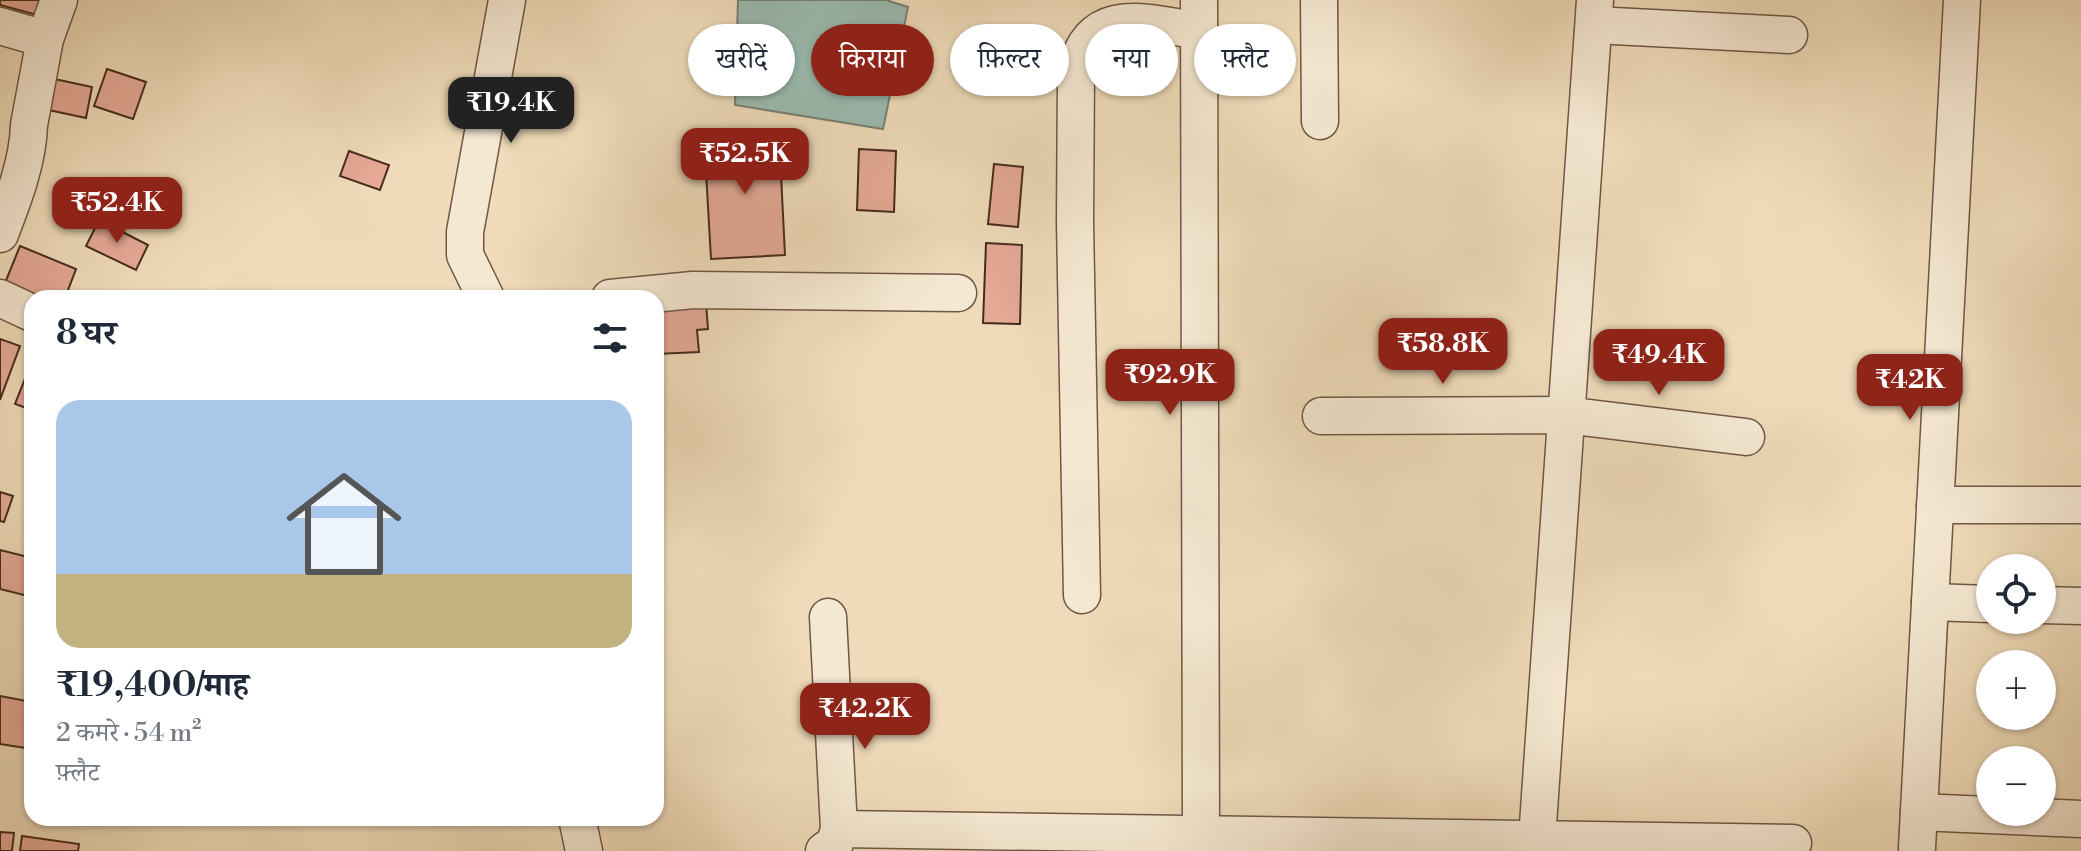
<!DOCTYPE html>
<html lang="hi">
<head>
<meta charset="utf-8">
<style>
  :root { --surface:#fff; --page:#f6f6f7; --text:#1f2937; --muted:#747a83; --line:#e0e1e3; --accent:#8f2418 }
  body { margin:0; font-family:"Libre Bodoni","Noto Serif Devanagari",serif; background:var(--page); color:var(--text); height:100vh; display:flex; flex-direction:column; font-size:30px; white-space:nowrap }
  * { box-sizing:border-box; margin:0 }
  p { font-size:26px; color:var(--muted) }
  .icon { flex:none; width:44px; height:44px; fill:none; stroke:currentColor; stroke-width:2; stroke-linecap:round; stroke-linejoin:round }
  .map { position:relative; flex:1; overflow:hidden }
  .details { position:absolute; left:24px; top:290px; width:640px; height:536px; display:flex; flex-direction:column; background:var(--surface); border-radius:24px; box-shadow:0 2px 6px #0004 }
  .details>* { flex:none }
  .banner { position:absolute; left:688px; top:24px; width:760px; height:72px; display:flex; gap:16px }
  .controls { position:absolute; left:1976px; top:554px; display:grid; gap:16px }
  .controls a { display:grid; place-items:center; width:80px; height:80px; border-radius:50%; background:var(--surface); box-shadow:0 2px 6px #0004; font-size:40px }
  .price { position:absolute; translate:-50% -68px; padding:0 18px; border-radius:16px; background:var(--accent); color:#fff; font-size:26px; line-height:52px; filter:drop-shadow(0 2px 4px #0008) }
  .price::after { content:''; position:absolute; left:50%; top:48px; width:24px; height:18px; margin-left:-12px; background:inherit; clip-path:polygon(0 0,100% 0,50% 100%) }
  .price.current { background:#222; color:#fff }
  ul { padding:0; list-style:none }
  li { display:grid; align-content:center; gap:16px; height:424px; padding:0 32px }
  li+li { border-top:2px solid var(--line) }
  li span { display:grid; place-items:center; height:248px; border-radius:24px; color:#555 }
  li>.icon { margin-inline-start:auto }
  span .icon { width:144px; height:144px; fill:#fffc; stroke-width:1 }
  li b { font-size:34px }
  h2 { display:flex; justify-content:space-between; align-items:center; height:96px; padding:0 32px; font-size:34px }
  .pill { padding:0 28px; border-radius:36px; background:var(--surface); box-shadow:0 2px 6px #0004; font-size:28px; line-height:72px }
  .pill.current { background:var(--accent); color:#fff }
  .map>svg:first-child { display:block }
  .water { fill:#9abbb1; stroke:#788176; stroke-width:2 }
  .building { fill:#e5a996; stroke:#462b1e; stroke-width:2 }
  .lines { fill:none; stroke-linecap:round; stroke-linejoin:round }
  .minor-casing { stroke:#705745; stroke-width:39 }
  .minor { stroke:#f5e8d2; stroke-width:36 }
</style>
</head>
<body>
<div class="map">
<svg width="2081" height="851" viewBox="0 0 2081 851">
  <rect width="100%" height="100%" fill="#efdbb9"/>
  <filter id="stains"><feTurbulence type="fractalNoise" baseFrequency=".0025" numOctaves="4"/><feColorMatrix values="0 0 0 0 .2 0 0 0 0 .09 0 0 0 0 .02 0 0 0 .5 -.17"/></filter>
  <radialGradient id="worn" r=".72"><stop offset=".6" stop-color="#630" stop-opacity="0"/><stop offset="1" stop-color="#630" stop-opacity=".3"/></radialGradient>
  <polygon class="water" points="738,0 886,0 908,7 883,129 735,105"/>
  <g class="building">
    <polygon points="0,0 46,0 41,16 0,5"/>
    <polygon points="107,69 146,82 133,119 94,106"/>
    <polygon points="45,77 92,87 86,118 39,108"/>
    <polygon points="779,134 785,255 711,259 704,137"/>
    <polygon points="859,149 896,151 894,212 857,210"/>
    <polygon points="349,151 389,165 380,190 340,176"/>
    <polygon points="994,164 1023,167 1018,227 988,224"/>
    <polygon points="99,220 148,245 136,270 86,246"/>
    <polygon points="986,243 1022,245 1020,324 983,323"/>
    <polygon points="20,246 76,269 65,298 41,298 5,283"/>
    <polygon points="706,302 708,329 697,330 699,352 656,354 656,305"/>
    <polygon points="0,339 20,346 0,400"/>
    <polygon points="32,361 32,410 15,404"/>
    <polygon points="0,492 13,496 4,522 0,521"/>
    <polygon points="0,550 32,558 32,597 0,589"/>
    <polygon points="0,696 32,702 32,749 0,744"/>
    <polygon points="0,832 14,833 12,851 0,851"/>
    <polygon points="22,836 79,844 78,851 20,851"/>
  </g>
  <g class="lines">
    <g class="minor-casing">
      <g id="minor">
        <polyline points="1199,0 1201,834"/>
        <polyline points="1319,0 1320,121"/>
        <polyline points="1594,25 1789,35"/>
        <polyline points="0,26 45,39"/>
        <path d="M0,234C13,200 28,162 29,125L45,39L59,0"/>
        <polyline points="0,298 32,313"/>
        <polyline points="486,298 465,255 465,232 507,0"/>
        <polyline points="610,298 693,290 958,293"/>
        <polyline points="1321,416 1565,415 1746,437"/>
        <polyline points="1935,505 2081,505"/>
        <path d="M1082,595L1075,222L1076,71C1090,3 1148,23 1200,31"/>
        <polyline points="1930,602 1990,604"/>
        <polyline points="2042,605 2081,606"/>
        <polyline points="1919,812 2081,819"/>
        <polyline points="577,818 584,851"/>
        <polyline points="839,829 1793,843"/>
        <polyline points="1537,839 1595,0"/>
        <polyline points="1917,848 1962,0"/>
        <polyline points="824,851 835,843 839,829 828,617"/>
      </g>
    </g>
    <use href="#minor" class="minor"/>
  </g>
  <rect width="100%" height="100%" filter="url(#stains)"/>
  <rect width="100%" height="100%" fill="url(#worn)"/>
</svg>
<div class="controls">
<a><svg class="icon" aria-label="locate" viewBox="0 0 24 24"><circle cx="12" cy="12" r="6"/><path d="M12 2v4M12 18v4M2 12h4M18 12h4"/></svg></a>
<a>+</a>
<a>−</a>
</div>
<b class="price current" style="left:511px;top:145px">₹19.4K</b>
<b class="price" style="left:745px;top:196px">₹52.5K</b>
<b class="price" style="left:117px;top:245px">₹52.4K</b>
<b class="price" style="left:1443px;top:386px">₹58.8K</b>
<b class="price" style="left:1659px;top:397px">₹49.4K</b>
<b class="price" style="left:1170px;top:417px">₹92.9K</b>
<b class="price" style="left:1910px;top:422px">₹42K</b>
<b class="price" style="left:865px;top:751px">₹42.2K</b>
<div class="banner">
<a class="pill">खरीदें</a>
<a class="pill current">किराया</a>
<a class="pill">फ़िल्टर</a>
<a class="pill">नया</a>
<a class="pill">फ़्लैट</a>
</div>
<section class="details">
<h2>8 घर<svg class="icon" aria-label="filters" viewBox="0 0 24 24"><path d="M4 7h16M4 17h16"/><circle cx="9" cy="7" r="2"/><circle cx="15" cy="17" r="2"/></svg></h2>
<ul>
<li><span style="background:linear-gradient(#a9c7e8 70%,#c2b280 0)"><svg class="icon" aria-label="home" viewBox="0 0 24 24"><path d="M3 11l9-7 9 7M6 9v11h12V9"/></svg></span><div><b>₹19,400/माह</b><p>2 कमरे · 54 m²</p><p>फ़्लैट</p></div></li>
</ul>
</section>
</div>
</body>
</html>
